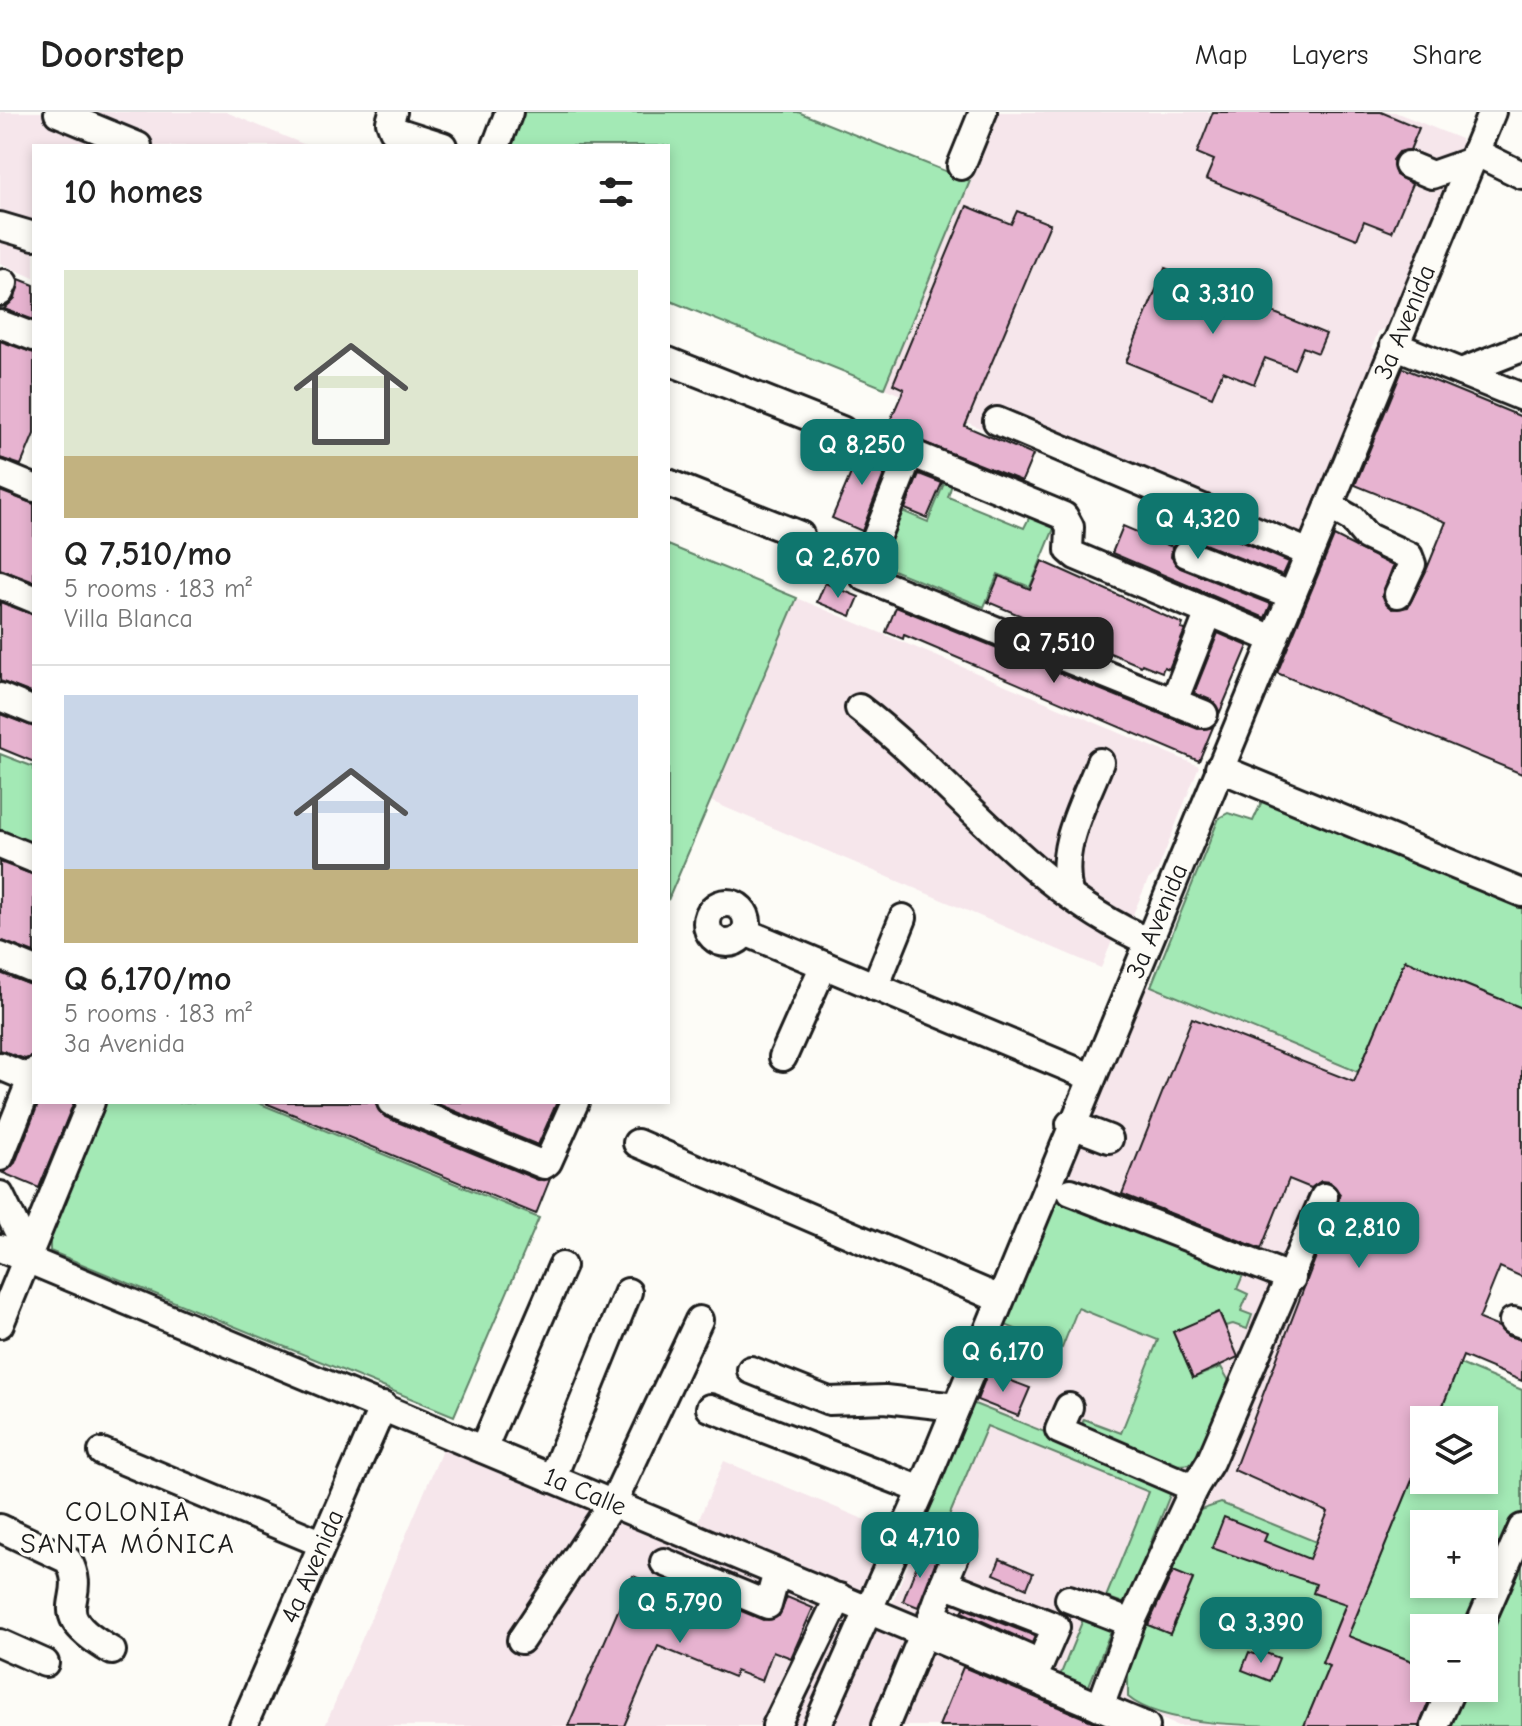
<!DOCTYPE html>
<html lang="en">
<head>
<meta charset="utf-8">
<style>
  :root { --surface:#fff; --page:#f2f2f2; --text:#222; --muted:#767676; --line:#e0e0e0; --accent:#0f766e }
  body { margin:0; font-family:"Comic Neue",sans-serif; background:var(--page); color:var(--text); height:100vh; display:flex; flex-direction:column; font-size:30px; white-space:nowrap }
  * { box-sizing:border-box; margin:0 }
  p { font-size:26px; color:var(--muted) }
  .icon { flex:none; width:44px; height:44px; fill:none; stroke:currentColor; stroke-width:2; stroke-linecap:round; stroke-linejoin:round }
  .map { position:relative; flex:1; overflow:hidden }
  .sheet { position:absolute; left:32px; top:32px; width:638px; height:960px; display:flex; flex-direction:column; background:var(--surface); border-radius:0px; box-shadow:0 4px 12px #0003 }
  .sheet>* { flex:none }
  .tools { position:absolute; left:1410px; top:1294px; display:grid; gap:16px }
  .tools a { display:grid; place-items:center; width:88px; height:88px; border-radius:0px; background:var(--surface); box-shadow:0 4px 12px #0003; font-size:40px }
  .price { position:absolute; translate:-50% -68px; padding:0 18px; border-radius:16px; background:var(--accent); color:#fff; font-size:26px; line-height:52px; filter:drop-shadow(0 2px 4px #0008) }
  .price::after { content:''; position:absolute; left:50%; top:48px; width:24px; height:18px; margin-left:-12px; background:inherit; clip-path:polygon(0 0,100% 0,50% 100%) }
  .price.current { background:#222; color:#fff }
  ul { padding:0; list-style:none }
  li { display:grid; align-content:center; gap:16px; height:424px; padding:0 32px }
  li+li { border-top:2px solid var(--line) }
  li span { display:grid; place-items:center; height:248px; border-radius:0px; color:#555 }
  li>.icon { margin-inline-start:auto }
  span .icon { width:144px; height:144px; fill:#fffc; stroke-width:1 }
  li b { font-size:34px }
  h2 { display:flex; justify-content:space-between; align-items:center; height:96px; padding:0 32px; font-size:34px }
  header { display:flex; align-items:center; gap:48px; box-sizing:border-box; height:112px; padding:0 40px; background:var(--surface); border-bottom:2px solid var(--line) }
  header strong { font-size:38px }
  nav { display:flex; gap:44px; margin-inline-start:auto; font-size:28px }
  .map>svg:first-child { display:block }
  .built { fill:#f6e6eb }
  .green { fill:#a3e9b5; stroke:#608268; stroke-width:2; fill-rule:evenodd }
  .building { fill:#e7b3d0; stroke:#1c1c1c; stroke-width:2 }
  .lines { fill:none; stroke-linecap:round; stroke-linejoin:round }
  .minor-casing { stroke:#1c1c1c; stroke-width:32 }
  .minor { stroke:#fdfcf7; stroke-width:26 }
  .labels { text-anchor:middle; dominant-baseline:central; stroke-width:7; stroke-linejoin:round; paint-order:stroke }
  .street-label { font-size:26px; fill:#1c1c1c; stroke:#fdfcf7 }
  .neighbourhood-label { font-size:28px; letter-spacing:2px; fill:#1c1c1c; stroke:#fdfcf7 }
</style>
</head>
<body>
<header>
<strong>Doorstep</strong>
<nav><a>Map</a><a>Layers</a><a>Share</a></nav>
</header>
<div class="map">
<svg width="1522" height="1614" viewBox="0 0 1522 1614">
  <rect width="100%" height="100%" fill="#fdfcf7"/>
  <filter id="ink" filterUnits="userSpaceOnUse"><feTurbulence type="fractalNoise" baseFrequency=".0125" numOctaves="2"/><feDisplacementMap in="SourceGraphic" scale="16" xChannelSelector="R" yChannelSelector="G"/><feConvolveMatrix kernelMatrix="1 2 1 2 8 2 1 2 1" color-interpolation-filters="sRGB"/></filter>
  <g filter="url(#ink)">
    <g class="built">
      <polygon points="0,0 226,0 308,34 34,34 34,166 0,151"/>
      <polygon points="998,0 1395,0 1461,27 1464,39 1450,47 1448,72 1386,216 1378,220 1372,236 1380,239 1266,512 1157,466 1184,401 884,276"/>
      <polygon points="797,486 1199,654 1157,760 1148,768 1134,800 1124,833 1112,829 1101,856 708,688"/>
      <polygon points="1405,848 1522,1100 1437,1308 1424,1308 1424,1576 1445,1576 1429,1614 1178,1614 892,1492 1143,871 1357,960"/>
      <polygon points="443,1336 848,1504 803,1614 325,1614"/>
      <polygon points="724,1349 892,1419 869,1475 853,1479 696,1414"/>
      <polygon points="870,1513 936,1541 1113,1614 828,1614"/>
    </g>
    <g class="green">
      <polygon points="522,0 798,0 970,69 884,276 668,188 668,34 508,34"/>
      <polygon points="945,369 952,372 948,385 1024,416 1030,404 1055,414 1030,475 998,462 984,495 878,452 900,398 928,410"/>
      <polygon points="668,433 797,486 668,788"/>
      <polygon points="0,642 34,655 34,736 0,721"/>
      <polygon points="1263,687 1522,792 1522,896 1405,848 1358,960 1151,874 1219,706 1228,701 1253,709"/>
      <polygon points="104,990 256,990 539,1106 454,1304 50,1139 50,1116"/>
      <polygon points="1053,1087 1243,1163 1237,1177 1248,1182 1241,1199 1252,1203 1247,1217 1233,1212 1225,1214 1219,1201 1173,1220 1193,1266 1221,1255 1233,1276 1200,1352 1175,1353 1081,1315 1084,1307 1121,1321 1158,1228 1078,1196 1062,1236 1003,1212"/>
      <path d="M1460,1252L1522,1278V1614H1429L1445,1576H1484V1516H1424V1554L1348,1524L1424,1339V1368H1484V1308H1437ZM1424,1412H1484V1472H1424Z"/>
      <polygon points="972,1291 1165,1368 1172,1378 1126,1492 1106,1485 1149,1380 987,1314 942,1421 923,1414"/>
      <path d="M1221,1391L1363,1449L1322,1551L1329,1554L1304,1614C1254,1614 1162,1614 1128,1585V1557L1145,1512L1170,1522L1193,1468L1172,1459L1197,1399Z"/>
      <polygon points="1084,1505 1112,1516 1088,1576 1060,1564"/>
    </g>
    <g class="building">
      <polygon points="1213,0 1381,0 1419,16 1410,38 1399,40 1393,48 1396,63 1412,72 1392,120 1364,109 1357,127 1206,67 1214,48 1197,41"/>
      <polygon points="967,94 1011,112 1017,99 1050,112 965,314 1033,343 1022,369 887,316 904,277 893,272"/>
      <polygon points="1165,156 1326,222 1318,241 1303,235 1294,257 1265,246 1254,272 1223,259 1212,285 1126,250"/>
      <polygon points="19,167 34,173 34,208 4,197 15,186"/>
      <polygon points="0,229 34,241 34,322 21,353 0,346"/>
      <polygon points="1403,256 1522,305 1522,662 1277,561 1334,424 1393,454 1382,483 1392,497 1408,495 1426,459 1446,410 1355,373"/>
      <polygon points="866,326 874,330 877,342 889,349 862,419 832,406"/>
      <polygon points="919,362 942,371 927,406 905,397"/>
      <polygon points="0,379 34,392 34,470 0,457"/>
      <polygon points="1183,405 1289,450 1283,463 1192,427 1184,426 1172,435 1171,445 1180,456 1271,492 1265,506 1112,441 1123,414 1170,434"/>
      <polygon points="1042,449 1183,512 1181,517 1185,518 1169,557 1164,555 1162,560 1142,552 1141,554 988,490 999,464 1030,477"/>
      <polygon points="825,471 859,485 851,504 817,490"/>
      <polygon points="0,490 34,503 34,582 0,569"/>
      <polygon points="896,495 1198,617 1213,615 1199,649 904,523 903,527 886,520"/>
      <polygon points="1218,521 1248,534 1220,600 1211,588 1194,581"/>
      <polygon points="0,602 34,615 34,650 0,636"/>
      <polygon points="0,750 34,763 34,841 0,828"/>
      <polygon points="1405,848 1522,896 1522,1165 1500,1155 1479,1207 1499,1215 1508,1224 1522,1228 1522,1269 1463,1244 1437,1308 1424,1308 1424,1339 1348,1524 1424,1554 1424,1576 1434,1576 1419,1614 1304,1614 1329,1554 1322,1551 1346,1492 1313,1481 1316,1472 1212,1436 1224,1405 1267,1422 1264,1429 1309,1447 1328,1400 1234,1358 1340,1082 1330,1070 1321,1069 1311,1076 1289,1067 1261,1137 1122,1082 1192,906 1354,970"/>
      <polygon points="0,861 34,874 34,944 25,947 0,938"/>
      <polygon points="39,990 74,990 39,1076 3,1061 15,1051"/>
      <polygon points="263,990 375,990 385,1005 538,1068 550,1067 536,1102"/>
      <polygon points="433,990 557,990 538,1033"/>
      <polygon points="1219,1200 1238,1245 1193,1266 1173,1220"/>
      <polygon points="988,1260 1030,1276 1018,1304 977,1288"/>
      <polygon points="922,1440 937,1446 918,1495 903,1489"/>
      <polygon points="1000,1447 1033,1461 1027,1476 994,1462"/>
      <polygon points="1173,1459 1193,1467 1170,1522 1148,1513"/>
      <polygon points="633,1464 687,1487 690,1478 763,1508 779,1504 787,1485 813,1496 791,1546 773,1539 762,1569 736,1559 734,1565 658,1534 624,1614 568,1614"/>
      <polygon points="964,1496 1035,1524 1032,1531 962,1500"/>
      <polygon points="1258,1538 1279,1546 1270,1569 1242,1558 1249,1540 1257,1543"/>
      <polygon points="963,1555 1094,1610 1104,1614 939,1614"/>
    </g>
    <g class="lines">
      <g class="minor-casing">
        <g id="minor">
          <polyline points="393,0 390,10 393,18 443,34"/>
          <polyline points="58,1 138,34"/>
          <polyline points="496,34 509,0"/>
          <polyline points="1475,40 1522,63"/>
          <polyline points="1408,53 1432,63 1472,49"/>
          <polyline points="961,54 983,0"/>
          <polyline points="0,114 34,124"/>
          <polyline points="0,180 4,171"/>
          <polyline points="0,212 34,225"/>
          <polyline points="1394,233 1522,285"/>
          <polyline points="668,249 842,318"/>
          <polyline points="1461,260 1522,236"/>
          <polyline points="997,309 1309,441"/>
          <polyline points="889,332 1064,404 1070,415 1069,438 1076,444 1273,527"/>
          <polyline points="910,341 864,456 864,465 1204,602"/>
          <polyline points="0,362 34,376"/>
          <polyline points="668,371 800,423"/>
          <polyline points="1329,394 1352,407 1366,424 1409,444 1412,452 1398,482"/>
          <polyline points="1187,442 1291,483"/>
          <polyline points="0,473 34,487"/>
          <polyline points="0,585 34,599"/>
          <polyline points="1174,589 1209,500"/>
          <path d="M859,596C956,671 1033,780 1148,829"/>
          <polyline points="1219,656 1522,781"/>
          <polyline points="0,733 34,747"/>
          <path d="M1069,781C1058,734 1083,694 1100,650"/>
          <circle cx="727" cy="811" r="20"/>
          <polyline points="745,820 1091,965"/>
          <polyline points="0,844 34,858"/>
          <polyline points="875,875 903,806"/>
          <polyline points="783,945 824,853"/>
          <polyline points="0,954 31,967"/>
          <polyline points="391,990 544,1053 548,1050 575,990"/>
          <polyline points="1070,1012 1109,1027"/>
          <polyline points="637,1031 1000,1187"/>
          <polyline points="0,1045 34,960"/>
          <polyline points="1071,1080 1292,1166"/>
          <polyline points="0,1083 28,1140"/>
          <path id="s1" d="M0,1136L1146,1614"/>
          <polyline points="1513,1209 1522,1212"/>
          <polyline points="0,1212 91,990"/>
          <polyline points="751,1258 829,1289 885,1287 956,1295"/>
          <polyline points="1069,1295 1059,1318 1194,1376"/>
          <polyline points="710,1296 922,1378"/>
          <polyline points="483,1337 562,1154"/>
          <polyline points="102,1340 321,1431"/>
          <polyline points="552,1367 628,1180"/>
          <path d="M0,1416L68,1448C92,1491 40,1497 112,1539"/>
          <polyline points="664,1450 768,1493 777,1460"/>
          <polygon points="944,1471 1056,1515 1040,1552 932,1504"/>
          <polyline points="944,1471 963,1425"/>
          <polyline points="1069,1487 1131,1511"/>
          <polyline points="1478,1516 1522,1416"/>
          <polyline points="521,1528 615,1387 699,1208"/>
          <polyline points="0,1531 45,1551"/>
          <polyline points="1100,1595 1131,1511 1194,1376 1210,1350 1324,1085"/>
          <path id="s2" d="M243,1614L383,1294"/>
          <polyline points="776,1614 839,1485"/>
          <path id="s3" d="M817,1614L922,1378L1492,0"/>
          <polyline points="885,1614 924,1520"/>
          <polyline points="1435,1614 1452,1576"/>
        </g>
      </g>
      <use href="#minor" class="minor"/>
    </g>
  </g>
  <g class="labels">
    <g class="street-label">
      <text stroke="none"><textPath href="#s3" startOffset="1522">3a Avenida</textPath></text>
      <text stroke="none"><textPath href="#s3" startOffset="874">3a Avenida</textPath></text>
      <text stroke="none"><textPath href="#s1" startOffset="634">1a Calle</textPath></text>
      <text stroke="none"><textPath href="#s2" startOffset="174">4a Avenida</textPath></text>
    </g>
    <g class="neighbourhood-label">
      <text x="128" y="1400">COLONIA<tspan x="128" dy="32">SANTA MÓNICA</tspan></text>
    </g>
  </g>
</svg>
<div class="tools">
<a><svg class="icon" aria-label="layers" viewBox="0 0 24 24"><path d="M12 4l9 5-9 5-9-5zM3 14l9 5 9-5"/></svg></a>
<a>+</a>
<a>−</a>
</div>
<b class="price" style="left:1213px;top:224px">Q 3,310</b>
<b class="price" style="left:862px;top:375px">Q 8,250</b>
<b class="price" style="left:1198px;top:449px">Q 4,320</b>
<b class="price" style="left:838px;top:488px">Q 2,670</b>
<b class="price current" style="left:1054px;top:573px">Q 7,510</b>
<b class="price" style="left:1359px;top:1158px">Q 2,810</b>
<b class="price" style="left:1003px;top:1282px">Q 6,170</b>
<b class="price" style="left:920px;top:1468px">Q 4,710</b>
<b class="price" style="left:680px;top:1533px">Q 5,790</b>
<b class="price" style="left:1261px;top:1553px">Q 3,390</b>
<section class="sheet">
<h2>10 homes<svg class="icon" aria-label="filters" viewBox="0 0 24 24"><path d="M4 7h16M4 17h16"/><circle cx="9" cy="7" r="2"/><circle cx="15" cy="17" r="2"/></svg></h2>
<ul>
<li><span style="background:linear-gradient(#dfe7d0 75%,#c2b280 0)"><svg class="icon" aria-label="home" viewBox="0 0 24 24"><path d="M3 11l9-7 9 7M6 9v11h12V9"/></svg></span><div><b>Q 7,510/mo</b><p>5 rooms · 183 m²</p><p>Villa Blanca</p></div></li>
<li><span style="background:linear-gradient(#c9d6e8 70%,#c2b280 0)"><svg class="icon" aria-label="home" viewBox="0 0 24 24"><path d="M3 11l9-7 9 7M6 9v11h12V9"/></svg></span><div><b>Q 6,170/mo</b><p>5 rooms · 183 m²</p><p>3a Avenida</p></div></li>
</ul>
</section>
</div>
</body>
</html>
